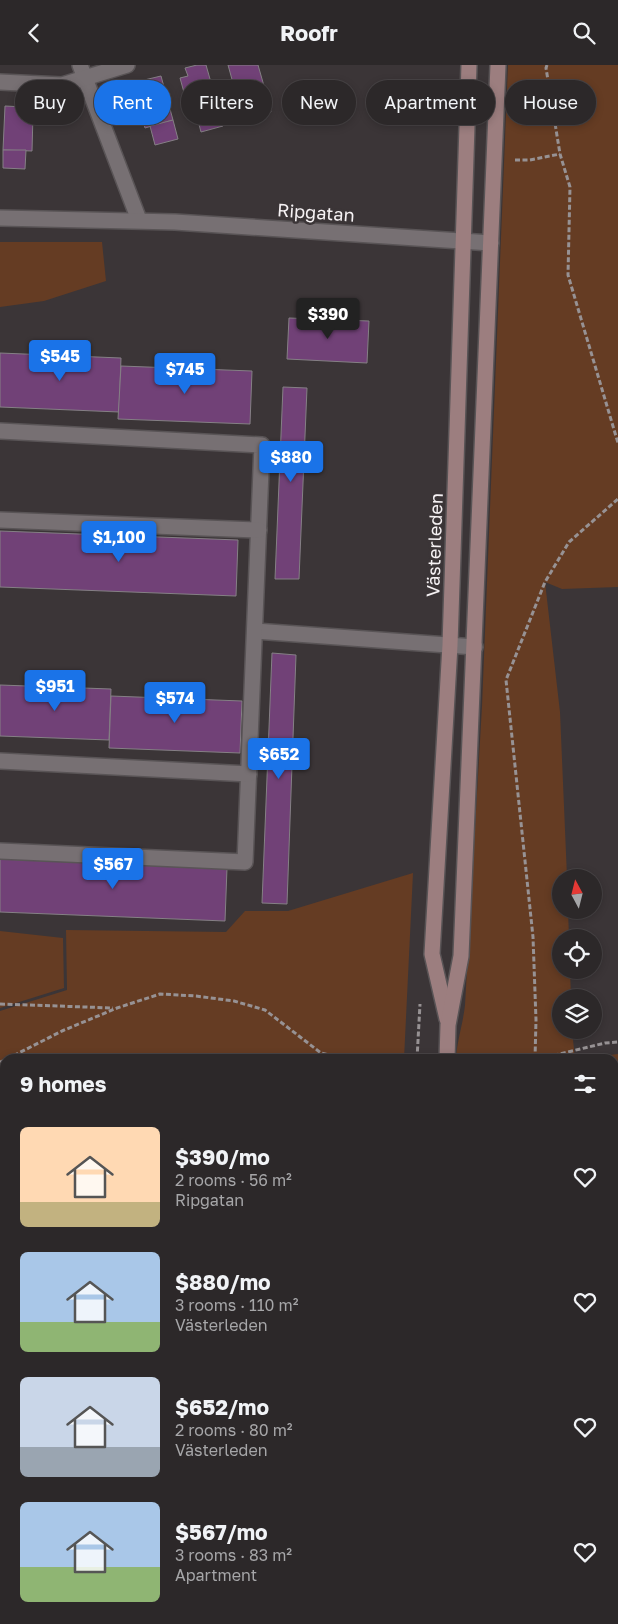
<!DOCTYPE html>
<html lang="en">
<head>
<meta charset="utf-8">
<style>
  :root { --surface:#2c2829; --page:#343031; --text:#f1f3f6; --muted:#a6a6a8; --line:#484446; --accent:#1a73e8 }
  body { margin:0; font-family:"Golos Text",sans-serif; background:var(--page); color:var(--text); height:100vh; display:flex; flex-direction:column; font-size:19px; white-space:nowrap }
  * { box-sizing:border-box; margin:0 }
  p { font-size:16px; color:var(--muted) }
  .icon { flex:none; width:28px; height:28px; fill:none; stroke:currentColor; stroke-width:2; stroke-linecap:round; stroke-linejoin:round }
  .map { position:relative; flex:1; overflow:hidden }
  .sheet { position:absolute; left:0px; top:989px; width:619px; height:571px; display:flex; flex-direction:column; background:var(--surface); border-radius:15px 15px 0 0; box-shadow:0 2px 8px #0003,0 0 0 1px var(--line) }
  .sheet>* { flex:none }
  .hud { position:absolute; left:15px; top:15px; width:589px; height:45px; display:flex; gap:10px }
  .needle { width:32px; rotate:353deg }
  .buttons { position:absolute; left:552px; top:804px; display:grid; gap:10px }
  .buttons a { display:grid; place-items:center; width:50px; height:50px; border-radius:50%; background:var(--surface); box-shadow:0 2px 8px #0003,0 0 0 1px var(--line); font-size:25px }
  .price { position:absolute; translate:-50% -42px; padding:0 11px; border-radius:5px; background:var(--accent); color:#fff; font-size:16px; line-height:32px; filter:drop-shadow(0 1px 2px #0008) }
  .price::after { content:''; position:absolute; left:50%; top:30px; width:15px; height:11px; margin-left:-8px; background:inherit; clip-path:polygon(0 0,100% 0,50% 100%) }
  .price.active { background:#222; color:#fff }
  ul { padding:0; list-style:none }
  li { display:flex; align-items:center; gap:15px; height:125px; padding:0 20px }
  li span { display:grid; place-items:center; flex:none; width:140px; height:100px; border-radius:8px; color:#555 }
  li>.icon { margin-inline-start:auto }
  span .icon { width:60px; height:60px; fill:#fffc; stroke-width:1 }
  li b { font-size:21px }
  h2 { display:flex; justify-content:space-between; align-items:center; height:60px; padding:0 20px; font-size:21px }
  .pill { padding:0 18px; border-radius:22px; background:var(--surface); box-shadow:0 2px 8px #0003,0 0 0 1px var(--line); font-size:18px; line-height:45px }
  .pill.active { background:var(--accent); color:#fff }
  header { display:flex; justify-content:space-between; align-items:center; height:65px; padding:0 20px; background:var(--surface); font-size:22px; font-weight:700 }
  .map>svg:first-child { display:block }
  .green { fill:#653c23 }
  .building { fill:#714177; stroke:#858085 }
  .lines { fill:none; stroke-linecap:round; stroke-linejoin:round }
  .lane-casing { stroke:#595456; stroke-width:18 }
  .street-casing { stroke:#595456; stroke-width:18 }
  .secondary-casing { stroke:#595456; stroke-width:18 }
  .path { stroke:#979294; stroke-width:3; stroke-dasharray:5 2.5; stroke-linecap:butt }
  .lane { stroke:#777073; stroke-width:15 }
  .street { stroke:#777073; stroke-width:15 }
  .secondary { stroke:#9c7e7f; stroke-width:15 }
  .labels { text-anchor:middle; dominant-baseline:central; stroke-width:5; stroke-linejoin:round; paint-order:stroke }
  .street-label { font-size:18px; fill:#f6f2f4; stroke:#3b3537 }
</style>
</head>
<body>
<header><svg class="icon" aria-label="back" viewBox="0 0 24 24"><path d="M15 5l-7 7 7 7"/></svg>Roofr<svg class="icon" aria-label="search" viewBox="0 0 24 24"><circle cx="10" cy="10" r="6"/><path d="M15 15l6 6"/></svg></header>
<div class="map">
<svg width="618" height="1559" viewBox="0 0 618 1559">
  <rect width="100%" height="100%" fill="#3b3537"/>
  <g class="green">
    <path d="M508,0H618V522L562,524L545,517L560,647L567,812H561V845H568L569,872H561V905H570L571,932H561V965H572L575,994H456C457,975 463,959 465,940L482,641Z"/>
    <polygon points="0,177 102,177 106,216 44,236 0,242"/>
    <polygon points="413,808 404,994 5,994 5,1084 0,1086 0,946 67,925 66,865 226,867 245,846 288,846"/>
    <polygon points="0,866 63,873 64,923 0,943"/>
    <polygon points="618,989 618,1290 614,1289 614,994 577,994"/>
    <polygon points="0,1191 5,1191 5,1305 0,1308"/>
  </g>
  <g class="building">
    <polygon points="197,0 206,0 218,42 190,49 180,13 188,11 185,3"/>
    <polygon points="228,0 258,0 266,28 238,36"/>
    <polygon points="161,11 173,55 145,63 135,26 142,25 140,16"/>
    <polygon points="266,28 271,47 249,53 244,34"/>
    <polygon points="5,41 25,42 25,48 33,49 32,86 3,85"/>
    <polygon points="218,42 223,61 201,67 196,48"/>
    <polygon points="173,55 178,74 155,80 150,61"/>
    <polygon points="3,85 26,85 25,104 3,103"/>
    <polygon points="289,253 369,256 367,298 287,294"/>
    <polygon points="0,288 121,293 119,347 0,342"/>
    <polygon points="121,301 252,306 250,359 118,354"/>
    <polygon points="283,322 307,323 299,514 275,514"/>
    <polygon points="0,466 238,475 236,531 0,522"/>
    <polygon points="272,588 296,590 287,839 262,838"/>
    <polygon points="0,620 111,624 109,675 0,671"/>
    <polygon points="111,631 242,636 240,688 109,683"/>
    <polygon points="0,794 227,803 225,856 0,847"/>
    <polygon points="614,1325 618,1325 618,1473 614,1472"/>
    <rect x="57" y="1555" width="62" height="4"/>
    <polygon points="240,1555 296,1555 295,1559 239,1559"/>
  </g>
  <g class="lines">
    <g class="lane-casing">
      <polyline id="lane" points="255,566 475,582"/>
    </g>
    <g class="street-casing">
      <g id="street">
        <polyline points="80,0 139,155"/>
        <polyline points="0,17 62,20 127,0"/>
        <polyline points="0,153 175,157 491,178"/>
        <polyline points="0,366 262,380 245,797 0,786"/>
        <polyline points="0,455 259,465"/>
        <polyline points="0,696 249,709"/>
        <polyline points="614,1270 618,1271"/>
        <polyline points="136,1559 137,1555"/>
        <polyline points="217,1559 217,1555"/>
      </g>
    </g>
    <g class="secondary-casing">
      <g id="secondary">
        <polyline points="447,954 432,889 450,580 469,0"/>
        <polyline points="447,994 448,960 461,891 498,0"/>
        <polyline points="375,1559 375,1555"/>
        <polyline points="396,1559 396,1555"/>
      </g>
    </g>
    <g class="path">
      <polyline points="547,0 546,3 560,89 570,122 568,210 618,378"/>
      <polyline points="515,95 530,95 560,89"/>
      <polyline points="0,939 113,943"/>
      <polyline points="7,994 62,966 117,943 160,929 196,931 234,936 265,945 321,988 345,994"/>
      <polyline points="417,994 420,939"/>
      <polyline points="535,994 536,955 533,872 506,615 545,517 569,477 618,434"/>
      <polyline points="539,994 605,978 618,977"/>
      <polyline points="0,997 5,995"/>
      <polyline points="0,1290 5,1290"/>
      <polyline points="0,1306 5,1312"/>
      <polyline points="614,1501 618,1502"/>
      <polyline points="453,1559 455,1555"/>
    </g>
    <use href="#lane" class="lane"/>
    <use href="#street" class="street"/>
    <use href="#secondary" class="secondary"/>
  </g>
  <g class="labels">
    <g class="street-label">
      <text transform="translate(316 147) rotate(4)">Ripgatan</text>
      <text transform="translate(434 480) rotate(-88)">Västerleden</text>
    </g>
  </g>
</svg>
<div class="buttons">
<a><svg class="needle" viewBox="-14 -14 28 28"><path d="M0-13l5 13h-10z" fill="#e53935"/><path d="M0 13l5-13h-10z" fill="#a6a6a8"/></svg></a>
<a><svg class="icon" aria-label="locate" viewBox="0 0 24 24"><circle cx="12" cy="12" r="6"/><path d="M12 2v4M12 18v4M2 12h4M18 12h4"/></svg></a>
<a><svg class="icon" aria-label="layers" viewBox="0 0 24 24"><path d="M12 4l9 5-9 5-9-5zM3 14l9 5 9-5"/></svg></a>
</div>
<b class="price active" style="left:328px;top:275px">$390</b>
<b class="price" style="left:60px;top:317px">$545</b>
<b class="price" style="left:185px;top:330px">$745</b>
<b class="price" style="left:291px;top:418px">$880</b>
<b class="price" style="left:119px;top:498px">$1,100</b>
<b class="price" style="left:55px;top:647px">$951</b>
<b class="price" style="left:175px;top:659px">$574</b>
<b class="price" style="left:279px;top:715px">$652</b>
<b class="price" style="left:113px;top:825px">$567</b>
<div class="hud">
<a class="pill">Buy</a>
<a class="pill active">Rent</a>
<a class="pill">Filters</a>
<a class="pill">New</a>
<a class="pill">Apartment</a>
<a class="pill">House</a>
</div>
<section class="sheet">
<h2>9 homes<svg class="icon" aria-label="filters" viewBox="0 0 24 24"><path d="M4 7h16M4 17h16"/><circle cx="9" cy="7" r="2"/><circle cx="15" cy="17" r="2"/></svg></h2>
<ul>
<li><span style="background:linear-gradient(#ffd9b3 75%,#c2b280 0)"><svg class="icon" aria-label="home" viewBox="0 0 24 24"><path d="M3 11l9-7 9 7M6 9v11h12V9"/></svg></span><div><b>$390/mo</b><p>2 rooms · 56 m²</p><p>Ripgatan</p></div><svg class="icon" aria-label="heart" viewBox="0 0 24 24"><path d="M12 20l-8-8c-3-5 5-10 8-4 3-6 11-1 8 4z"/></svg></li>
<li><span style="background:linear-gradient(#a9c7e8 70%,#8fb573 0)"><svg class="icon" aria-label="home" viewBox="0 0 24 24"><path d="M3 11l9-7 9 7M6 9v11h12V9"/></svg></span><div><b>$880/mo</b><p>3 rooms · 110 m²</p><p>Västerleden</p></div><svg class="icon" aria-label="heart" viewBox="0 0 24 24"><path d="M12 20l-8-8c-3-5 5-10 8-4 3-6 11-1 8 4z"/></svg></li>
<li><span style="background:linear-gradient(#c9d6e8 70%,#9aa5b1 0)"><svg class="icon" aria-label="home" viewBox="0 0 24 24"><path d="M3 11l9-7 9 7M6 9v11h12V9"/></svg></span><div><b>$652/mo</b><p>2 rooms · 80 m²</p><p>Västerleden</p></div><svg class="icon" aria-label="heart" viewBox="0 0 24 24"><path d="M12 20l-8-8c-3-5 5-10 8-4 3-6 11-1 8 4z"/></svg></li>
<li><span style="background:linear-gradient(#a9c7e8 65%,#8fb573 0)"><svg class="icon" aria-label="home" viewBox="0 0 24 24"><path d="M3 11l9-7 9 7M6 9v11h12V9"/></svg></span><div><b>$567/mo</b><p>3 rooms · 83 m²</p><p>Apartment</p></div><svg class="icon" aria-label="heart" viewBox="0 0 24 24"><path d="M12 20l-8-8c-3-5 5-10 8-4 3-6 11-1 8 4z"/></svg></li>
</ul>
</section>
</div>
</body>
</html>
